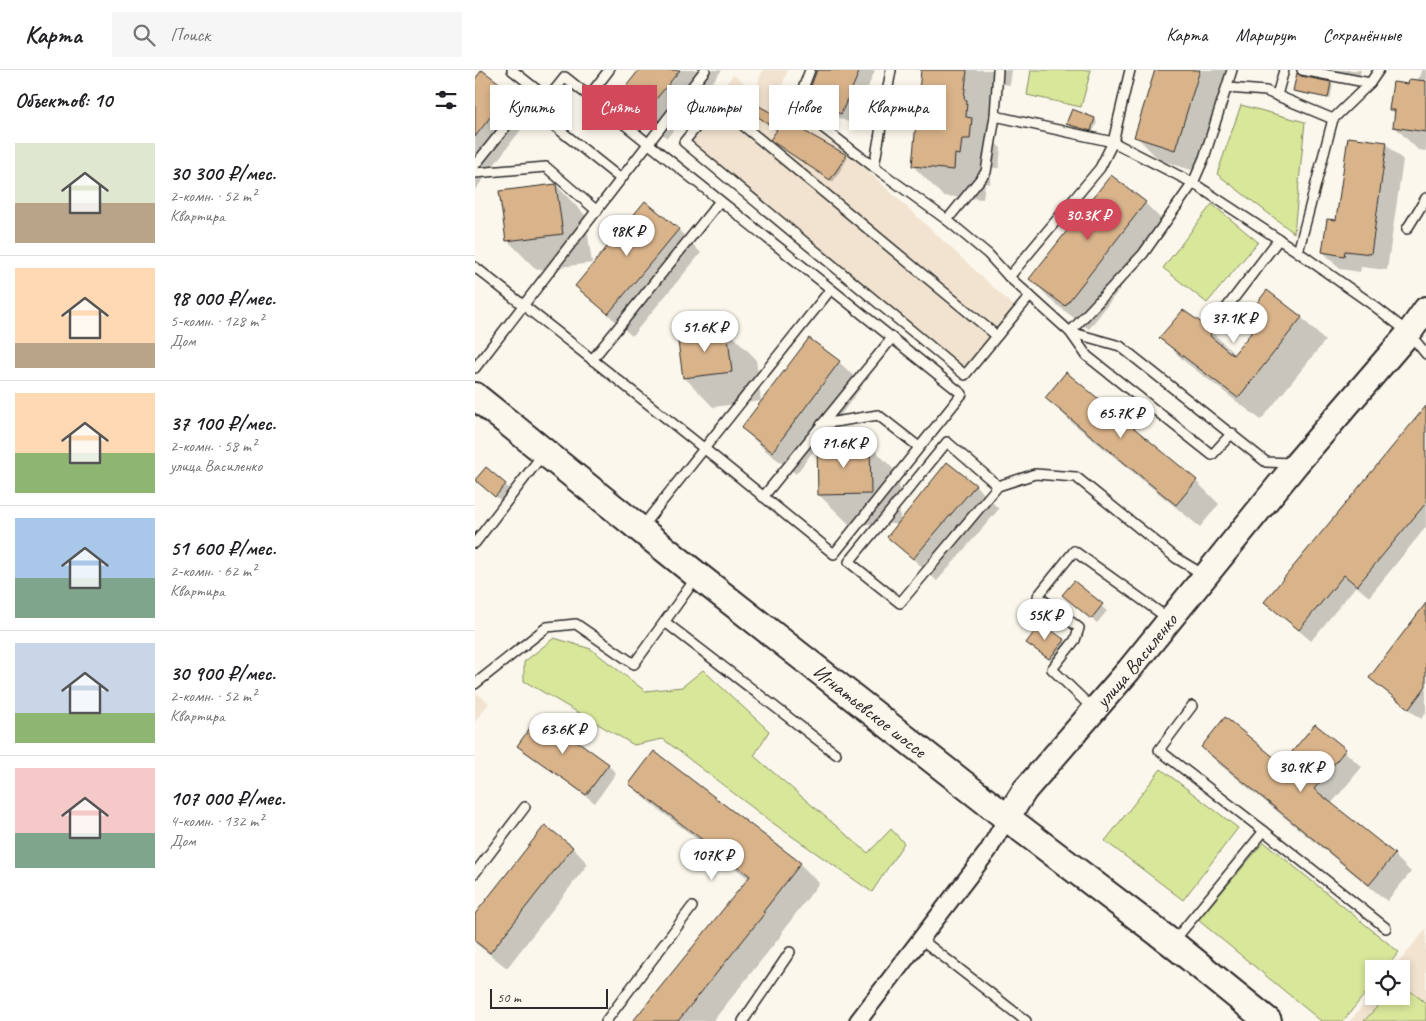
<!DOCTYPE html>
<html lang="ru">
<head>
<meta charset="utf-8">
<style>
  :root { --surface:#fff; --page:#f6f6f6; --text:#202124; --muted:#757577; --line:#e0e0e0; --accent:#d1495b }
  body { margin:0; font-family:Caveat,sans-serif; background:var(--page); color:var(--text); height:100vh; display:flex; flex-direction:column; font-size:19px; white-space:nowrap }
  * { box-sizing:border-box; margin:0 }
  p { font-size:16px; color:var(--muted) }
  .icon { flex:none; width:28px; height:28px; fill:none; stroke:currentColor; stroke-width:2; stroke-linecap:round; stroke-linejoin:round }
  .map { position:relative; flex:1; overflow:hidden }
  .sheet { display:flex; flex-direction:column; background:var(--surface); width:475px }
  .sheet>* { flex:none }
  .banner { position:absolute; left:15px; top:15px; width:475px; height:45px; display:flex; gap:10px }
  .fabs { position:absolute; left:890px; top:890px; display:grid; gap:10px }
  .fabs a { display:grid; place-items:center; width:45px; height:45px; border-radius:0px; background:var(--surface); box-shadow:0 2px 8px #0003; font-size:25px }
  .scale { position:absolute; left:15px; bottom:12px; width:118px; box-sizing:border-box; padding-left:5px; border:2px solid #2b2b2b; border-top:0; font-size:14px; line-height:18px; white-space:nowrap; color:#2b2b2b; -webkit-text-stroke:4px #fbf7ec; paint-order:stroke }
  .price { position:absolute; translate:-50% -42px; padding:0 11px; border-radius:18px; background:#fff; color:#222; font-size:16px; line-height:32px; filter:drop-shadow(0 1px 2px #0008) }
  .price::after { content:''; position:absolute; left:50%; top:30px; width:15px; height:11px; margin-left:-8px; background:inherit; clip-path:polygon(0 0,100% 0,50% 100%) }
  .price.current { background:var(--accent); color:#fff }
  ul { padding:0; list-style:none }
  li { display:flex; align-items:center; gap:15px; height:125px; padding:0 15px }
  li+li { border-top:1px solid var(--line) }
  li span { display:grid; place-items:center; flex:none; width:140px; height:100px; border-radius:0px; color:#555 }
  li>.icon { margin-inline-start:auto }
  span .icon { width:60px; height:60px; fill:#fffc; stroke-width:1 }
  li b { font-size:21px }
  h2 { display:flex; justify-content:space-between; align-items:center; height:60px; padding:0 15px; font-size:21px }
  .tag { padding:0 18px; border-radius:0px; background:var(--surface); box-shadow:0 2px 8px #0003; font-size:18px; line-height:45px }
  .tag.current { background:var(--accent); color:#fff }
  header { display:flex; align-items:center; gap:30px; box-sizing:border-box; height:70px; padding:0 25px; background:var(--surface); border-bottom:1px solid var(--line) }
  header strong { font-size:24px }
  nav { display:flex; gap:28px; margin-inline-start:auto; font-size:18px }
  .search { width:350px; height:45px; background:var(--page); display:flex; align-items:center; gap:12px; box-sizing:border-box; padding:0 18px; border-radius:0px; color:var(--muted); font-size:19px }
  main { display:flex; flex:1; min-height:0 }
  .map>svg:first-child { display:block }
  .built { fill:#f1e3cf }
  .green { fill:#d8e79a; stroke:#828962 }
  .shadow { fill:#0003 }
  .building { fill:#d9b38a; stroke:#2b2b2b }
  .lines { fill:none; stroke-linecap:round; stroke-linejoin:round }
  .lane-casing { stroke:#2b2b2b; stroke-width:12 }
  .street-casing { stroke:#2b2b2b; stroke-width:20 }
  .secondary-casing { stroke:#2b2b2b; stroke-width:28 }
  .primary-casing { stroke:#2b2b2b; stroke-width:30 }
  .lane { stroke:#fbf7ec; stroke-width:9 }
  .street { stroke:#fbf7ec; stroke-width:16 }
  .secondary { stroke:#fbf7ec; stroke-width:24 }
  .primary { stroke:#fbf7ec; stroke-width:26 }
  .labels { text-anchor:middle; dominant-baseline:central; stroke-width:5; stroke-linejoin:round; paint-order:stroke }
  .street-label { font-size:20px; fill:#2b2b2b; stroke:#fbf7ec }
</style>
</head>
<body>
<header>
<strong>Карта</strong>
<div class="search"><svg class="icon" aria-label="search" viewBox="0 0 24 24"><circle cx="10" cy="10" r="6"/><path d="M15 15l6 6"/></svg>Поиск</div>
<nav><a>Карта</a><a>Маршрут</a><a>Сохранённые</a></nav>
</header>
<main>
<section class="sheet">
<h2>Объектов: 10<svg class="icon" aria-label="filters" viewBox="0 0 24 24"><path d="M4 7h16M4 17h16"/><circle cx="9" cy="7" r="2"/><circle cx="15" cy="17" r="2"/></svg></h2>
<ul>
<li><span style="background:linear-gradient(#dfe7d0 60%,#b9a48a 0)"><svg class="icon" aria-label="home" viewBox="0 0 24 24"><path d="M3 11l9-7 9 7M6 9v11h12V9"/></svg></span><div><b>30 300 ₽/мес.</b><p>2-комн. · 52 m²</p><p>Квартира</p></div></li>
<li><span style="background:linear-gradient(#ffd9b3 75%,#b9a48a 0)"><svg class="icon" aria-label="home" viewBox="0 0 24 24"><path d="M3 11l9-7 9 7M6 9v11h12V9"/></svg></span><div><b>98 000 ₽/мес.</b><p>5-комн. · 128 m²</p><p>Дом</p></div></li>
<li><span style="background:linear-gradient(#ffd9b3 60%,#8fb573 0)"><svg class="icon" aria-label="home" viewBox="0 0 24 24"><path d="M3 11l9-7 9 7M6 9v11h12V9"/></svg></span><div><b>37 100 ₽/мес.</b><p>2-комн. · 58 m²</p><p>улица Василенко</p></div></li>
<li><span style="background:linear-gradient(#a9c7e8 60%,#7fa58c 0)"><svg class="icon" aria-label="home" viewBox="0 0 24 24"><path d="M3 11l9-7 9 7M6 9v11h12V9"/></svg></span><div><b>51 600 ₽/мес.</b><p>2-комн. · 62 m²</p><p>Квартира</p></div></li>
<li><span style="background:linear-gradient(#c9d6e8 70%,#8fb573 0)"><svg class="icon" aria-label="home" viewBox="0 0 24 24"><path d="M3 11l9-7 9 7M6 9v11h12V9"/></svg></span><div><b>30 900 ₽/мес.</b><p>2-комн. · 52 m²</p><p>Квартира</p></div></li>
<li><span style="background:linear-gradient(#f6c9c9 65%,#7fa58c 0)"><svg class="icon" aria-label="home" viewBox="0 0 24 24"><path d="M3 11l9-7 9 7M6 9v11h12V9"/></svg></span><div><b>107 000 ₽/мес.</b><p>4-комн. · 132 m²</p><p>Дом</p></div></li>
</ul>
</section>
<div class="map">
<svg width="951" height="951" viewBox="0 0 951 951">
  <rect width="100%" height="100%" fill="#fbf7ec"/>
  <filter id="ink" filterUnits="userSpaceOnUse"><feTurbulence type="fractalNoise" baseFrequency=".02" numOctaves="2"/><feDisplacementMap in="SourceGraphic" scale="10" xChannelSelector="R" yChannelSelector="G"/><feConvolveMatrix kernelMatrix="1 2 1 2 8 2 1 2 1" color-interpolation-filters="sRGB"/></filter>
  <g filter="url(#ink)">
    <g class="built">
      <polygon points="288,0 313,0 300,34 379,88 546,243 491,309 201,74 258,5 280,20"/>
      <polygon points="0,622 14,633 0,652"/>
      <polygon points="951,859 951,951 875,951 899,922 899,926 926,926 926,899 918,899"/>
    </g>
    <g class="green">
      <polygon points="556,0 616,0 606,37 552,25"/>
      <polygon points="766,35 830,52 819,163 742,104"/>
      <polygon points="737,134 783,172 732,233 688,198"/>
      <polygon points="79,568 116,579 170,621 207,617 228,600 294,661 279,686 393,783 416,759 429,773 397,822 295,751 188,669 159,675 49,611 49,592"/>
      <polygon points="686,699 763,758 708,830 630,771"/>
      <polygon points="789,772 924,882 910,899 899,899 899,913 868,951 846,951 723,850"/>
      <polygon points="926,914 951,933 951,951 889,951 912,926 926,926"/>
    </g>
    <g class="shadow">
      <polygon points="166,0 247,0 192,68 145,25"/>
      <polygon points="344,0 400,0 378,54 344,40 332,28"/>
      <polygon points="448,0 537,0 535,15 528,14 527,29 521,29 520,73 526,78 524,98 516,98 515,114 510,113 508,129 468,126 438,96"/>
      <polygon points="682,0 755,0 723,102 684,90 661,66"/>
      <polygon points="851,0 886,0 885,5"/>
      <polygon points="947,0 951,0 951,81 943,80 919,56 921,45 916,39 934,16 942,11"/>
      <polygon points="0,11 34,22 57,45 0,120"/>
      <polygon points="855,13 858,15 855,29 819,21"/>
      <polygon points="280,44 371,86 373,88 358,112 299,72 303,60"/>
      <polygon points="620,49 622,52 618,62 592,54"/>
      <polygon points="911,74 928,90 912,200 886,197 885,202 865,199 848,182 862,152"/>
      <polygon points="81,115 110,145 117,193 62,200 32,170"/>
      <polygon points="670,133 693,156 614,259 579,233 556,209"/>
      <polygon points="203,159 226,183 157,266 101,216"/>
      <polygon points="792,222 827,248 850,271 786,350 709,291 686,268 736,261 760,285 786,252"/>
      <polygon points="252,260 281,289 286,331 238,337 209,307"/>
      <polygon points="334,270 364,292 388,315 321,404 291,381 267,358"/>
      <polygon points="572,327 721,411 744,434 725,457 595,351"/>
      <polygon points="951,338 951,457 894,527 881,516 836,571 791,532"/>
      <polygon points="395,375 424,405 425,452 472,393 501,416 524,439 462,511 414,467 424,454 374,454 344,425"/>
      <polygon points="11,398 36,420 26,431 7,415"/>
      <polygon points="599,513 632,541 622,553 594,530"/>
      <polygon points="951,535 951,642 946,649 895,608"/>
      <polygon points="589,571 594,576 580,594 552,573"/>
      <polygon points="841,656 887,697 856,734 919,785 936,802 912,831 744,694 727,677 808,696"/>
      <polygon points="44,675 133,695 141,703 120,733"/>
      <polygon points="155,714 325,794 344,813 307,862 308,863 238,951 160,951 274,809 175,733"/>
      <polygon points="97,777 113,794 32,898 0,873 0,846"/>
    </g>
    <g class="building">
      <polygon points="7,0 35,21 0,67 0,9"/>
      <polygon points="164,0 205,0 168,45 144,25"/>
      <polygon points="342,0 385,0 366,44 331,29"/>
      <polygon points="446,0 492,0 489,29 492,30 491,47 497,48 495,69 487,69 485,85 480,84 479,100 437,96"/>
      <polygon points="680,0 725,0 700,80 659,67"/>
      <polygon points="822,3 826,6 856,12 853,28 818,21"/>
      <polygon points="934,9 951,11 951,62 918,57 920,40 914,40 918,12 933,14"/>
      <polygon points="284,36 372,85 355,110 295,70 302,60 279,44"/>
      <polygon points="597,39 620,48 616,61 591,54"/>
      <polygon points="873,67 912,72 896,184 870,181 869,186 847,182 852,149 861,150"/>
      <polygon points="636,105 671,132 590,236 554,209"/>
      <polygon points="81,114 88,164 31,171 24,121"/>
      <polygon points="170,131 204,159 133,244 100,216"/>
      <polygon points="792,220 827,247 763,328 684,268 708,240 737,260 735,266 758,285 785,252 775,242"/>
      <polygon points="252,258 257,302 208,308 202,264"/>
      <polygon points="334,268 365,291 297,382 266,358"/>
      <polygon points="591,302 722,410 701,435 570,328"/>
      <polygon points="951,336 951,433 882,516 869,505 824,560 789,532"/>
      <polygon points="395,374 396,424 343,425 342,375"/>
      <polygon points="472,392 501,415 438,489 412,467"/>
      <polygon points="11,397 31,414 20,427 0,410"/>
      <polygon points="599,511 628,534 616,549 587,525"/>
      <polygon points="951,533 951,616 934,639 894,608"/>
      <polygon points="566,553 590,570 574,589 551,573"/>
      <polygon points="65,644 134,694 111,725 42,676"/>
      <polygon points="750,647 807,694 840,654 871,679 839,719 920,784 894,815 726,677"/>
      <polygon points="179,681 326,793 288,842 290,843 203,951 158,951 275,806 154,714"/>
      <polygon points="70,755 98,777 15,883 0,871 0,844"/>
    </g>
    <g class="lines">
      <g class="lane-casing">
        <g id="lane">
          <polyline points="335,0 321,37 399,97"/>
          <polyline points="416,0 399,97 472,150"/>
          <polyline points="827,0 895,13"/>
          <polyline points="219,15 241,33 209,72 490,305 555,226"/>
          <polyline points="753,18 791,21 858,49"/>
          <polyline points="802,25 809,0"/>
          <polyline points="114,26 134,0"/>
          <polyline points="241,33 522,266"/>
          <polyline points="520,46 523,0"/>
          <polyline points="0,95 61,19 37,0"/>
          <polyline points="0,103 71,97 122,141"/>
          <polyline points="146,109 62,42 90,7 356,219"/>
          <polyline points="932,159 951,128"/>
          <polyline points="823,182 858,49 895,13 904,0"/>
          <path d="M0,197C98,275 198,352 295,432L359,484L487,324L356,219L166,458"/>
          <polyline points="534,207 513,184 472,150 511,102 520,46 638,72 655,0"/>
          <polyline points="746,245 804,169"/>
          <polyline points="117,290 245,131"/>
          <polyline points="0,298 230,0"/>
          <polyline points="347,354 403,345 444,377"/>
          <polyline points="757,363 737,385 612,286 595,262 534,207 625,98 638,72 718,113 729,88 757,0"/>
          <polyline points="817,393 791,392 645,276 595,262 668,184 718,113 823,182 898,235 934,263 951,284"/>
          <polyline points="523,416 472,372 374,492 425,533 523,416 560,404 601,407 701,488 729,505"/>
          <polyline points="288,427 417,268"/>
          <polyline points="0,473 68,384"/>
          <polyline points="190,552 361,684"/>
          <polyline points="0,614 72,557 101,554 159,594 221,508"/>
          <polyline points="618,639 577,599 600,570 604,558 563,526 599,481 694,549"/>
          <polyline points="789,761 911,858"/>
          <polyline points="0,803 50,737"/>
          <polyline points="447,870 551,951"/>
          <polyline points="699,871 789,761 684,680 717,636"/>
          <polyline points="131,951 217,837"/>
          <polyline points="268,951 315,882"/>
        </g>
      </g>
      <g class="street-casing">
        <polyline id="street" points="383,951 513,781 532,748"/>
      </g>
      <g class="secondary-casing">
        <g id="secondary">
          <path id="s1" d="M532,748L550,720L654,600L822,393L934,263L951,239"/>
        </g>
      </g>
      <g class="primary-casing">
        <g id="primary">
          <path id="s2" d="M0,326L222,505L532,748L698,874L793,951"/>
        </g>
      </g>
      <use href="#lane" class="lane"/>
      <use href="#street" class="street"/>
      <use href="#secondary" class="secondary"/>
      <use href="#primary" class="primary"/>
    </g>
  </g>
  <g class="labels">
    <g class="street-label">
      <text stroke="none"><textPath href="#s1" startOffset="204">улица Василенко</textPath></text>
      <text stroke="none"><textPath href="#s2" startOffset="505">Игнатьевское шоссе</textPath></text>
    </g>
  </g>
</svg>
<div class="fabs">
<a><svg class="icon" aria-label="locate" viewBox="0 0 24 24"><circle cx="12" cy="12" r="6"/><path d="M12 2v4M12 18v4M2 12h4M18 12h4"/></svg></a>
</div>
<div class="scale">50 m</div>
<b class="price current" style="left:613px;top:171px">30.3K ₽</b>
<b class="price" style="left:152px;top:187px">98K ₽</b>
<b class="price" style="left:759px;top:274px">37.1K ₽</b>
<b class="price" style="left:230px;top:283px">51.6K ₽</b>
<b class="price" style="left:646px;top:369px">65.7K ₽</b>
<b class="price" style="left:369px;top:399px">71.6K ₽</b>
<b class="price" style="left:570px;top:571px">55K ₽</b>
<b class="price" style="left:88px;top:685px">63.6K ₽</b>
<b class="price" style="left:826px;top:723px">30.9K ₽</b>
<b class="price" style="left:237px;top:811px">107K ₽</b>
<div class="banner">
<a class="tag">Купить</a>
<a class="tag current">Снять</a>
<a class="tag">Фильтры</a>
<a class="tag">Новое</a>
<a class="tag">Квартира</a>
</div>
</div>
</main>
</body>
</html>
